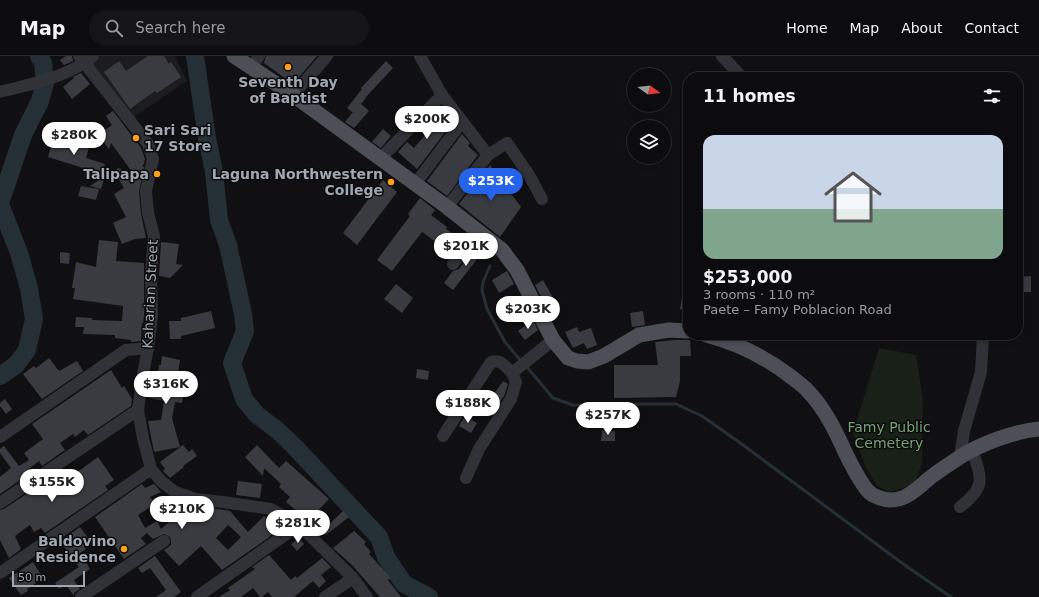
<!DOCTYPE html>
<html lang="en">
<head>
<meta charset="utf-8">
<style>
  :root { --surface:#0c0c0e; --page:#151517; --text:#f1f3f6; --muted:#9a9b9e; --line:#2c2c2e; --accent:#2563eb }
  body { margin:0; font-family:"DejaVu Sans",sans-serif; background:var(--page); color:var(--text); height:100vh; display:flex; flex-direction:column; font-size:15px; white-space:nowrap }
  * { box-sizing:border-box; margin:0 }
  p { font-size:13px; color:var(--muted) }
  .icon { flex:none; width:22px; height:22px; fill:none; stroke:currentColor; stroke-width:2; stroke-linecap:round; stroke-linejoin:round }
  .map { position:relative; flex:1; overflow:hidden }
  .sheet { position:absolute; left:683px; top:16px; width:340px; height:268px; display:flex; flex-direction:column; background:var(--surface); border-radius:16px; box-shadow:0 2px 6px #0003,0 0 0 1px var(--line) }
  .sheet>* { flex:none }
  .needle { width:26px; rotate:105deg }
  .buttons { position:absolute; left:627px; top:12px; display:grid; gap:8px }
  .buttons a { display:grid; place-items:center; width:44px; height:44px; border-radius:50%; background:var(--surface); box-shadow:0 2px 6px #0003,0 0 0 1px var(--line); font-size:20px }
  .scale { position:absolute; left:12px; bottom:10px; width:73px; box-sizing:border-box; padding-left:4px; border:2px solid #a0a8b4; border-top:0; font-size:11px; line-height:14px; white-space:nowrap; color:#a0a8b4; -webkit-text-stroke:3px #0b0b0c; paint-order:stroke }
  .price { position:absolute; translate:-50% -34px; padding:0 9px; border-radius:14px; background:#fff; color:#222; font-size:13px; line-height:26px; filter:drop-shadow(0 1px 2px #0008) }
  .price::after { content:''; position:absolute; left:50%; top:24px; width:12px; height:9px; margin-left:-6px; background:inherit; clip-path:polygon(0 0,100% 0,50% 100%) }
  .price.on { background:var(--accent); color:#fff }
  ul { padding:0; list-style:none }
  li { display:grid; align-content:center; gap:8px; height:212px; padding:0 20px }
  li span { display:grid; place-items:center; height:124px; border-radius:12px; color:#555 }
  li>.icon { margin-inline-start:auto }
  span .icon { width:72px; height:72px; fill:#fffc; stroke-width:1 }
  li b { font-size:17px }
  h2 { display:flex; justify-content:space-between; align-items:center; height:48px; padding:0 20px; font-size:17px }
  header { display:flex; align-items:center; gap:24px; box-sizing:border-box; height:56px; padding:0 20px; background:var(--surface); border-bottom:1px solid var(--line) }
  header strong { font-size:19px }
  nav { display:flex; gap:22px; margin-inline-start:auto; font-size:14px }
  .search { width:280px; height:36px; background:var(--page); display:flex; align-items:center; gap:10px; box-sizing:border-box; padding:0 14px; border-radius:22px; color:var(--muted); font-size:15px }
  .map>svg:first-child { display:block }
  .built { fill:#1c1c1f }
  .green { fill:#182018 }
  .lines { fill:none; stroke-linecap:round; stroke-linejoin:round }
  .stream { stroke:#253036; stroke-width:3 }
  .river { stroke:#253036; stroke-width:18 }
  .building { fill:#3a3b40; fill-rule:evenodd }
  .minor { stroke:#313237; stroke-width:12 }
  .major { stroke:#4c4f56; stroke-width:15 }
  .poi-dot { fill:#ff9e1a; stroke:#0b0b0c; stroke-width:1.5 }
  .labels { text-anchor:middle; dominant-baseline:central; stroke-width:3; stroke-linejoin:round; paint-order:stroke }
  .poi-label { font-size:14px; font-weight:bold; fill:#a0a8b4; stroke:#0b0b0c; text-anchor:end }
  .street-label { font-size:14px; fill:#a0a8b4; stroke:#0b0b0c }
  .park-label { font-size:14px; fill:#75a174; stroke:#0b0b0c }
</style>
</head>
<body>
<header>
<strong>Map</strong>
<div class="search"><svg class="icon" aria-label="search" viewBox="0 0 24 24"><circle cx="10" cy="10" r="6"/><path d="M15 15l6 6"/></svg>Search here</div>
<nav><a>Home</a><a>Map</a><a>About</a><a>Contact</a></nav>
</header>
<div class="map">
<svg width="1039" height="541" viewBox="0 0 1039 541">
  <rect width="100%" height="100%" fill="#101012"/>
  <polygon class="built" points="100,0 175,0 187,25 134,61 91,8"/>
  <polygon class="green" points="879,292 916,299 923,344 922,373 922,408 915,426 903,432 889,436 877,430 865,410 853,377"/>
  <g class="lines">
    <g class="stream">
      <polyline points="490,210 483,226 482,234 487,253 505,286 520,304"/>
      <polyline points="526,310 553,342 573,349 599,350 641,348 676,348 702,360 739,386 906,510 951,541"/>
    </g>
    <g class="river">
      <polyline points="195,0 207,82 214,116 219,164 228,189 243,258 245,275 232,307 244,343 257,359 276,373 293,389 379,481 386,501 404,528 429,541"/>
      <polyline points="0,147 23,79 40,45 45,27 43,7 39,0"/>
      <polyline points="0,148 19,197 29,232 34,263 27,294 16,309 0,320"/>
    </g>
  </g>
  <g class="building">
    <polygon points="66,0 72,0 73,5 64,9 60,4"/>
    <polygon points="148,0 164,0 169,8 171,6 181,21 157,37 155,35 130,53 104,16 119,5 126,15"/>
    <polygon points="266,0 317,0 293,28 264,7"/>
    <polygon points="386,5 393,12 365,42 366,42 361,48 369,55 354,72 345,66 353,56 352,56 347,52 362,33 361,32"/>
    <polygon points="81,17 90,28 72,43 63,31 74,22 73,21"/>
    <polygon points="438,54 444,59 446,57 453,66 417,113 398,96 407,86 414,92 434,69 428,64"/>
    <polygon points="113,55 141,92 145,103 144,108 142,109 144,111 139,136 141,158 146,182 135,183 122,188 113,167 126,161 114,138 124,132 114,115 118,112 133,117 111,87 109,93 98,79 112,69 106,60"/>
    <polygon points="383,73 391,80 381,92 372,86"/>
    <polygon points="462,78 470,87 468,90 478,99 447,140 427,125"/>
    <polygon points="53,83 77,91 77,89 89,92 86,102 105,108 102,118 48,101"/>
    <polygon points="490,109 521,151 500,181 459,148"/>
    <polygon points="105,120 101,133 90,130"/>
    <polygon points="383,124 397,136 357,189 343,177"/>
    <polygon points="81,130 99,133 96,144 78,140"/>
    <polygon points="420,142 435,154 431,159 447,171 446,173 462,184 450,199 436,189 437,187 422,176 392,215 377,204 410,160 408,158"/>
    <polygon points="99,184 118,186 116,205 144,207 144,259 143,267 142,267 141,285 131,286 131,284 115,282 115,279 83,278 84,271 75,271 76,261 92,262 92,264 122,265 123,250 73,243 75,232 72,232 76,206 96,211"/>
    <polygon points="161,186 179,188 176,208 183,209 170,222 159,220"/>
    <polygon points="478,187 488,194 480,204 478,202 453,234 444,227 453,215 459,213"/>
    <polygon points="60,196 70,197 69,208 60,207"/>
    <polygon points="507,215 514,228 499,237 492,224"/>
    <polygon points="1031,220 1031,236 1018,236 1018,221"/>
    <polygon points="543,224 552,240 543,245 535,229"/>
    <polygon points="396,228 413,242 402,257 384,243"/>
    <polygon points="684,230 688,230 688,255 680,253"/>
    <polygon points="211,255 215,272 181,280 181,283 170,283 169,265 181,265 181,262"/>
    <polygon points="643,255 645,269 632,271 630,257"/>
    <polygon points="533,264 538,274 525,284 518,275"/>
    <polygon points="577,271 579,276 591,272 597,289 587,293 584,287 573,292 565,276"/>
    <polygon points="675,284 690,284 691,300 680,300 680,325 676,341 614,342 614,309 658,309 655,286"/>
    <polygon points="162,300 180,304 175,335 184,336 182,347 175,346 172,362 180,391 154,396 148,365 161,364 164,345 149,342 151,330 155,331 159,309 161,309"/>
    <polygon points="49,302 59,315 77,305 83,315 42,343 23,318 34,310 36,312"/>
    <polygon points="417,313 429,315 428,324 416,322"/>
    <polygon points="111,314 122,332 124,330 132,343 131,350 88,379 84,374 75,381 73,378 60,387 65,394 42,410 39,405 21,419 23,422 0,438 0,421 11,412 0,397 0,393 4,390 19,410 29,404 24,397 43,383 32,368"/>
    <polygon points="503,325 508,328 504,340 498,349 490,344"/>
    <polygon points="5,343 12,353 6,358 0,350 0,347"/>
    <polygon points="465,360 477,367 471,377 459,370"/>
    <polygon points="602,374 615,375 615,385 601,385"/>
    <polygon points="183,389 189,396 192,393 197,400 183,410 184,411 170,422 163,415 165,413 160,406"/>
    <polygon points="257,389 279,412 286,405 329,443 308,465 286,446 290,441 279,431 281,428 264,412 263,420 245,401"/>
    <polygon points="98,401 114,424 105,430 108,434 45,477 41,472 34,476 30,469 15,480 21,493 9,502 0,484 0,454 4,453 58,417 65,425"/>
    <polygon points="238,425 262,428 260,442 236,439"/>
    <path d="M142,428L145,432L154,428L161,436L150,441L155,448L138,459L145,472L157,465L161,473L189,448L193,450L207,466L212,452L230,455L248,476L264,460L278,472L268,482L222,514L201,490L179,510L164,494L171,489V485L170,481L164,478L153,483L147,477L141,482L146,488L124,503L95,461ZM228,469L241,481L228,494L216,482Z"/>
    <polygon points="343,455 349,461 326,479 322,475"/>
    <polygon points="80,471 91,486 84,491 86,493 80,497 90,513 74,524 80,533 74,537 74,540 66,529 59,533 55,527 79,511 60,485"/>
    <polygon points="354,475 366,486 364,488 371,496 369,498 391,522 388,524 401,541 380,541 352,509 333,492"/>
    <polygon points="299,482 304,488 297,495 291,488"/>
    <polygon points="269,499 291,524 295,520 297,522 322,502 331,511 321,519 326,525 319,532 313,525 294,541 272,541 268,536 262,541 260,541 253,532 241,541 219,541 230,534 228,532 255,513 252,511"/>
    <polygon points="155,500 181,536 174,541 156,541 166,534 150,512 142,517 138,512"/>
    <polygon points="33,506 43,522 27,533 28,535 21,539 9,522"/>
  </g>
  <g class="lines">
    <g class="minor">
      <polyline points="79,0 148,88 153,103 146,135 148,157 154,180 151,220 152,259 148,292 143,318 138,354 143,382 151,413 161,425 175,436 196,443 223,446 271,453 299,469 353,522 367,541"/>
      <polyline points="420,0 442,39 488,99 507,87 529,119 542,143"/>
      <polyline points="722,0 742,21"/>
      <polyline points="252,11 259,0"/>
      <path d="M0,36C31,28 69,21 93,0"/>
      <polyline points="293,39 327,0"/>
      <polyline points="380,103 442,39"/>
      <polyline points="415,128 462,66"/>
      <polyline points="447,151 488,99"/>
      <polyline points="453,208 478,175"/>
      <path d="M443,380L491,306C501,303 505,310 512,317"/>
      <polyline points="0,381 126,294 148,292"/>
      <polyline points="960,401 964,375 981,316 983,279"/>
      <polyline points="466,422 479,393 511,343 516,326 512,317 553,284"/>
      <polyline points="0,447 138,354"/>
      <path d="M960,451C986,431 982,423 972,394"/>
      <polyline points="0,517 151,413"/>
      <polyline points="81,541 164,485"/>
      <polyline points="197,541 299,469"/>
      <polyline points="325,541 353,522"/>
    </g>
    <g class="major">
      <polyline points="234,0 293,39 447,151 502,194 517,214 553,284 568,302 577,305 588,306 604,300 639,279 669,274 688,275"/>
      <path d="M706,279C737,287 764,300 790,320C795,324 801,328 806,333C825,352 836,376 847,400C852,410 861,428 869,436C874,441 885,444 891,444C909,444 921,428 935,418C943,412 951,407 960,401C980,388 1015,375 1039,373"/>
    </g>
  </g>
  <g class="poi-dot">
    <circle cx="288" cy="11" r="4"/>
    <circle cx="136" cy="82" r="4"/>
    <circle cx="157" cy="118" r="4"/>
    <circle cx="391" cy="126" r="4"/>
    <circle cx="124" cy="493" r="4"/>
  </g>
  <g class="labels">
    <g class="poi-label">
      <text x="288" y="26" text-anchor="middle">Seventh Day<tspan x="288" dy="16">of Baptist</tspan></text>
      <text x="144" y="74" text-anchor="start">Sari Sari<tspan x="144" dy="16">17 Store</tspan></text>
      <text x="149" y="118">Talipapa</text>
      <text x="383" y="118">Laguna Northwestern<tspan x="383" dy="16">College</tspan></text>
      <text x="116" y="485">Baldovino<tspan x="116" dy="16">Residence</tspan></text>
    </g>
    <g class="street-label">
      <text transform="translate(150 238) rotate(-87)">Kaharian Street</text>
    </g>
    <g class="park-label">
      <text x="889" y="371">Famy Public<tspan x="889" dy="16">Cemetery</tspan></text>
    </g>
  </g>
</svg>
<div class="buttons">
<a><svg class="needle" viewBox="-14 -14 28 28"><path d="M0-13l5 13h-10z" fill="#e53935"/><path d="M0 13l5-13h-10z" fill="#9a9b9e"/></svg></a>
<a><svg class="icon" aria-label="layers" viewBox="0 0 24 24"><path d="M12 4l9 5-9 5-9-5zM3 14l9 5 9-5"/></svg></a>
</div>
<div class="scale">50 m</div>
<b class="price" style="left:427px;top:84px">$200K</b>
<b class="price" style="left:74px;top:100px">$280K</b>
<b class="price on" style="left:491px;top:146px">$253K</b>
<b class="price" style="left:466px;top:211px">$201K</b>
<b class="price" style="left:528px;top:274px">$203K</b>
<b class="price" style="left:166px;top:349px">$316K</b>
<b class="price" style="left:468px;top:368px">$188K</b>
<b class="price" style="left:608px;top:380px">$257K</b>
<b class="price" style="left:52px;top:447px">$155K</b>
<b class="price" style="left:182px;top:474px">$210K</b>
<b class="price" style="left:298px;top:488px">$281K</b>
<section class="sheet">
<h2>11 homes<svg class="icon" aria-label="filters" viewBox="0 0 24 24"><path d="M4 7h16M4 17h16"/><circle cx="9" cy="7" r="2"/><circle cx="15" cy="17" r="2"/></svg></h2>
<ul>
<li><span style="background:linear-gradient(#c9d6e8 60%,#7fa58c 0)"><svg class="icon" aria-label="home" viewBox="0 0 24 24"><path d="M3 11l9-7 9 7M6 9v11h12V9"/></svg></span><div><b>$253,000</b><p>3 rooms · 110 m²</p><p>Paete – Famy Poblacion Road</p></div></li>
</ul>
</section>
</div>
</body>
</html>
